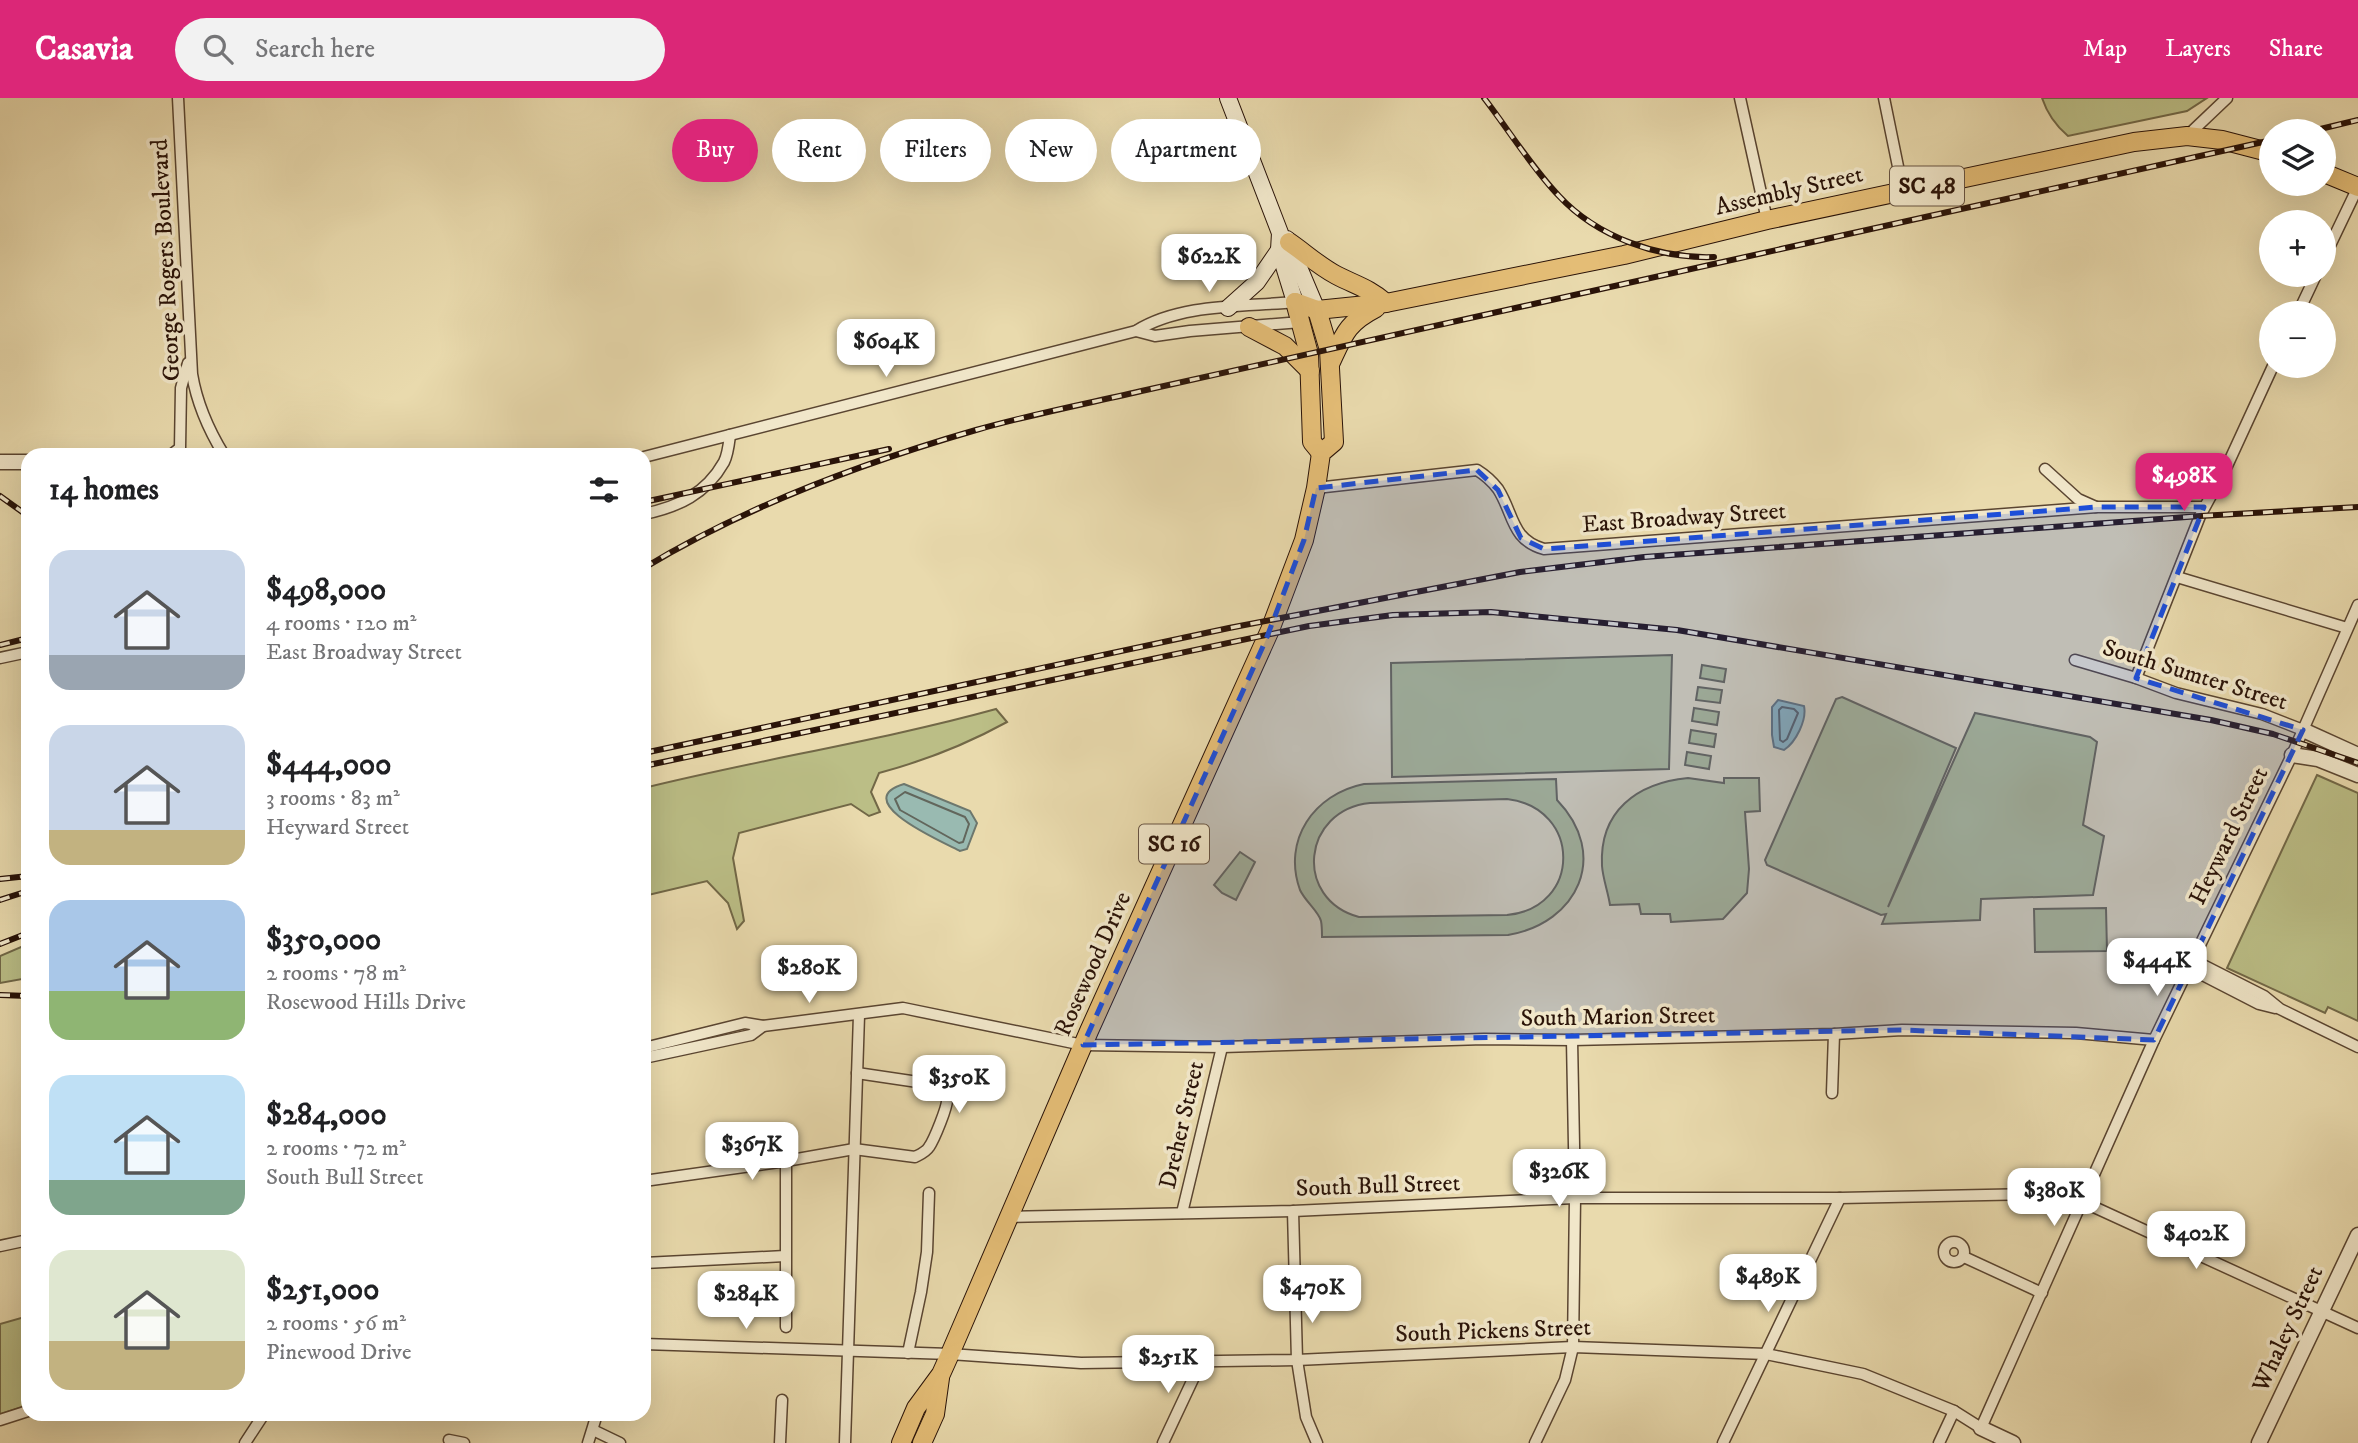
<!DOCTYPE html>
<html lang="en">
<head>
<meta charset="utf-8">
<style>
  :root { --surface:#fff; --page:#f2f2f2; --text:#202124; --muted:#757577; --accent:#db2777 }
  body { margin:0; font-family:"IM FELL DW Pica",serif; background:var(--page); color:var(--text); height:100vh; display:flex; flex-direction:column; font-size:26px; white-space:nowrap }
  * { box-sizing:border-box; margin:0 }
  p { font-size:23px; color:var(--muted) }
  .icon { flex:none; width:38px; height:38px; fill:none; stroke:currentColor; stroke-width:2; stroke-linecap:round; stroke-linejoin:round }
  .map { position:relative; flex:1; overflow:hidden }
  .drawer { position:absolute; left:21px; top:350px; width:630px; height:973px; display:flex; flex-direction:column; background:var(--surface); border-radius:21px; box-shadow:0 7px 28px #0002 }
  .drawer>* { flex:none }
  .top-card { position:absolute; left:672px; top:21px; width:665px; height:63px; display:flex; gap:14px }
  .tools { position:absolute; left:2259px; top:21px; display:grid; gap:14px }
  .tools a { display:grid; place-items:center; width:77px; height:77px; border-radius:50%; background:var(--surface); box-shadow:0 7px 28px #0002; font-size:35px }
  .price { position:absolute; translate:-50% -60px; padding:0 16px; border-radius:14px; background:#fff; color:#222; font-size:23px; line-height:46px; filter:drop-shadow(0 2px 4px #0008) }
  .price::after { content:''; position:absolute; left:50%; top:42px; width:21px; height:16px; margin-left:-10px; background:inherit; clip-path:polygon(0 0,100% 0,50% 100%) }
  .price.current { background:var(--accent); color:#fff }
  ul { padding:0; list-style:none }
  li { display:flex; align-items:center; gap:21px; height:175px; padding:0 28px }
  li span { display:grid; place-items:center; flex:none; width:196px; height:140px; border-radius:21px; color:#555 }
  li>.icon { margin-inline-start:auto }
  span .icon { width:84px; height:84px; fill:#fffc; stroke-width:1 }
  li b { font-size:30px }
  h2 { display:flex; justify-content:space-between; align-items:center; height:84px; padding:0 28px; font-size:30px }
  .tag { padding:0 24px; border-radius:32px; background:var(--surface); box-shadow:0 7px 28px #0002; font-size:24px; line-height:63px }
  .tag.current { background:var(--accent); color:#fff }
  header { display:flex; align-items:center; gap:42px; box-sizing:border-box; height:98px; padding:0 35px; background:var(--accent); color:#fff }
  header strong { font-size:33px }
  nav { display:flex; gap:38px; margin-inline-start:auto; font-size:24px }
  .search { width:490px; height:63px; background:var(--page); display:flex; align-items:center; gap:18px; box-sizing:border-box; padding:0 24px; border-radius:38px; color:var(--muted); font-size:26px }
  .map>svg:first-child { display:block }
  .green { fill:#bbbe86; stroke:#726847; stroke-width:2; fill-rule:evenodd }
  .water { fill:#99bab1; stroke:#6d776d; stroke-width:2 }
  .lines { fill:none; stroke-linecap:round; stroke-linejoin:round }
  .shore { stroke:#62665c; stroke-width:2 }
  .minor-casing { stroke:#5a4531; stroke-width:13 }
  .tertiary-casing { stroke:#5a4531; stroke-width:17 }
  .secondary-casing { stroke:#2a1308; stroke-width:18 }
  .primary-casing { stroke:#2a1308; stroke-width:20 }
  .minor { stroke:#f1e7ca; stroke-width:10 }
  .tertiary { stroke:#f1e7ca; stroke-width:14 }
  .secondary { stroke:#f1e7ca; stroke-width:16 }
  .primary { stroke:#e4bd76; stroke-width:18 }
  .rail-casing { stroke:#2a1308; stroke-width:6 }
  .rail { stroke:#f1e7ca; stroke-width:3.5; stroke-dasharray:10; stroke-linecap:butt }
  .marked { fill:#1d4ed8; fill-opacity:0.2; stroke:#1d4ed8; stroke-width:5; stroke-dasharray:14 9; stroke-linejoin:round }
  .labels { text-anchor:middle; dominant-baseline:central; stroke-width:7; stroke-linejoin:round; paint-order:stroke }
  .shield { fill:#f1e7ca; stroke:#665342; stroke-width:2 }
  .shield-label { font-size:23px; font-weight:bold; fill:#2a1308 }
  .street-label { font-size:24px; fill:#2a1308; stroke:#f1e7ca }
</style>
</head>
<body>
<header>
<strong>Casavia</strong>
<div class="search"><svg class="icon" aria-label="search" viewBox="0 0 24 24"><circle cx="10" cy="10" r="6"/><path d="M15 15l6 6"/></svg>Search here</div>
<nav><a>Map</a><a>Layers</a><a>Share</a></nav>
</header>
<div class="map">
<svg width="2358" height="1345" viewBox="0 0 2358 1345">
  <rect width="100%" height="100%" fill="#e9daad"/>
  <filter id="stains"><feTurbulence type="fractalNoise" baseFrequency=".00286" numOctaves="4"/><feColorMatrix values="0 0 0 0 .2 0 0 0 0 .09 0 0 0 0 .02 0 0 0 .5 -.17"/></filter>
  <radialGradient id="worn" r=".72"><stop offset=".6" stop-color="#630" stop-opacity="0"/><stop offset="1" stop-color="#630" stop-opacity=".3"/></radialGradient>
  <g class="green">
    <path d="M2042,0H2207L2187,13L2068,38C2056,28 2047,15 2042,0Z"/>
    <polygon points="1672,557 1669,671 1392,679 1391,565"/>
    <polygon points="1702,567 1726,571 1724,584 1700,580"/>
    <polygon points="1698,589 1722,592 1720,605 1696,602"/>
    <polygon points="1842,599 1956,650 1888,809 1975,615 2090,639 2097,644 2083,727 2104,738 2093,797 1981,801 1980,822 1882,826 1886,816 1881,817 1767,767 1765,762 1836,601"/>
    <polygon points="1694,610 1719,614 1717,627 1692,623"/>
    <path d="M996,611L1007,624C967,646 924,663 879,675L871,694L880,714L869,718L851,706L739,735L733,760L744,823L737,831L728,805L707,783L644,798V690C761,661 880,643 996,611Z"/>
    <polygon points="1691,632 1716,636 1714,649 1689,645"/>
    <polygon points="1687,654 1711,658 1709,671 1685,667"/>
    <polygon points="2317,677 2358,695 2358,923 2328,909 2325,915 2227,870"/>
    <path d="M1688,680L1724,685V680H1759L1760,713L1745,714L1749,771L1747,795L1723,821L1671,824L1670,816H1641L1639,806L1610,807C1608,794 1603,781 1602,768C1599,713 1637,685 1688,680Z"/>
    <path d="M1556,681L1557,702C1610,757 1578,825 1508,837L1322,839C1322,834 1322,828 1321,823C1319,814 1305,803 1300,792C1282,742 1314,696 1364,686ZM1507,701C1582,710 1582,810 1507,817L1359,819C1293,801 1302,712 1370,705Z"/>
    <polygon points="1240,754 1255,764 1236,802 1222,795 1214,787"/>
    <polygon points="2106,810 2107,853 2035,854 2034,811"/>
    <polygon points="28,846 28,880 0,885 0,858"/>
    <polygon points="28,1218 28,1303 24,1304 25,1308 0,1316 0,1226"/>
  </g>
  <g class="water">
    <path d="M1778,602L1804,608C1807,622 1796,644 1784,652L1774,649L1772,637V609Z"/>
    <path d="M904,686L970,713L977,725L967,751L960,753C945,745 847,703 904,686Z"/>
  </g>
  <g class="lines">
    <g class="shore">
      <polygon points="1782,609 1794,611 1798,615 1787,641 1783,644 1780,642 1779,612"/>
      <polygon points="905,694 965,719 969,726 963,744 959,745 900,712 895,701"/>
    </g>
    <g class="minor-casing">
      <g id="minor">
        <path d="M178,0L192,276C197,306 208,331 224,357"/>
        <polyline points="1740,0 1767,122"/>
        <polyline points="1884,0 1903,93"/>
        <polyline points="2187,38 2227,0"/>
        <polyline points="2324,160 2358,89"/>
        <polyline points="2298,215 2316,177"/>
        <polyline points="1136,233 1155,238 1190,233 1301,224"/>
        <polyline points="171,357 180,350 181,290 188,265"/>
        <path d="M644,359L1136,233C1181,205 1244,209 1295,204"/>
        <polyline points="2045,371 2078,401 2096,409"/>
        <path d="M1316,390L1477,372C1485,377 1492,383 1498,391C1514,416 1511,442 1544,451L2097,409H2204"/>
        <path d="M644,416C678,409 706,396 724,364C728,356 729,345 730,337"/>
        <polyline points="2177,479 2347,530"/>
        <polyline points="0,560 28,554"/>
        <polyline points="2075,562 2136,580 2176,595 2262,616 2303,632"/>
        <polyline points="2136,580 2200,418 2227,368 2273,268"/>
        <polyline points="2193,862 2264,898 2280,911 2358,949"/>
        <polyline points="2189,870 2259,906 2275,910"/>
        <polyline points="644,950 745,925 763,928 903,910 1083,947 1222,949 1484,941 1572,942 1834,936 1902,932 2076,935 2154,942"/>
        <polyline points="644,960 751,937 763,928"/>
        <polyline points="1832,995 1834,936"/>
        <polyline points="786,1063 786,1229"/>
        <path d="M644,1083L786,1063L854,1051L915,1059C921,1056 926,1054 929,1049C934,1042 948,1008 947,1001C947,995 943,991 938,987L857,975"/>
        <polyline points="1293,1113 1297,1262 1306,1319 1317,1345"/>
        <polyline points="1182,1115 1222,949"/>
        <polyline points="1010,1119 1293,1113 1575,1100 1840,1100 2037,1096 2083,1104 2358,1230"/>
        <circle cx="1954" cy="1154" r="10"/>
        <polyline points="0,1148 28,1142"/>
        <polyline points="1964,1159 2042,1195"/>
        <polyline points="644,1165 785,1158"/>
        <polyline points="644,1246 950,1256 1081,1265 1297,1262 1573,1249 1766,1256 1863,1276 1954,1313 1981,1330 2154,942 2292,657 2358,507"/>
        <polyline points="908,1255 921,1194 927,1154 929,1095"/>
        <polyline points="0,1322 28,1313"/>
        <polyline points="593,1332 620,1345"/>
        <polyline points="449,1342 464,1345"/>
        <polyline points="245,1345 264,1316"/>
        <polyline points="588,1345 597,1316"/>
        <polyline points="780,1345 782,1302"/>
        <polyline points="845,1345 859,917"/>
        <polyline points="1163,1345 1202,1262"/>
        <polyline points="1535,1345 1565,1282 1573,1249 1575,1100 1572,942"/>
        <polyline points="1723,1345 1840,1100"/>
        <polyline points="1939,1345 1954,1313"/>
      </g>
    </g>
    <g class="tertiary-casing">
      <g id="tertiary">
        <polyline points="0,364 28,364"/>
        <polyline points="2303,632 2358,657"/>
        <polyline points="2292,657 2318,661 2358,677"/>
        <polyline points="1981,1330 2013,1345"/>
        <polyline points="2259,1345 2358,1137"/>
      </g>
    </g>
    <g class="secondary-casing">
      <g id="secondary">
        <polyline points="1228,0 1280,135 1279,152 1295,204"/>
        <polyline points="1287,141 1317,212"/>
        <polyline points="1228,210 1257,184 1279,152"/>
      </g>
    </g>
    <g class="primary-casing">
      <g id="primary">
        <polyline points="2324,75 2358,89"/>
        <path d="M1289,144C1305,155 1319,168 1336,177C1355,187 1369,190 1386,205"/>
        <polyline points="1295,204 1317,212 1386,205 1624,157 1767,122 2134,44 2187,38 2222,42 2272,55"/>
        <polyline points="1295,204 1309,256 1312,344 1321,355"/>
        <polyline points="1249,229 1285,248 1310,273"/>
        <path d="M1331,264C1344,236 1347,225 1376,210"/>
        <polyline points="901,1345 916,1310 941,1276 950,1256 1089,933 1270,532 1304,442 1316,390 1321,355 1334,344 1329,252 1317,212"/>
        <polyline points="922,1345 935,1316 940,1280"/>
      </g>
    </g>
    <use href="#minor" class="minor"/>
    <use href="#tertiary" class="tertiary"/>
    <use href="#secondary" class="secondary"/>
    <use href="#primary" class="primary"/>
    <g class="rail-casing">
      <g id="rail">
        <path d="M1484,0C1508,31 1532,70 1559,98C1597,139 1659,161 1714,159"/>
        <polyline points="2312,33 2358,22"/>
        <polyline points="0,398 28,418"/>
        <polyline points="644,404 889,351"/>
        <path d="M644,470C746,408 862,365 976,332C1032,316 1090,305 1146,292L2272,42"/>
        <polyline points="0,547 28,540"/>
        <polyline points="644,655 1229,530 1520,474 1644,459 2200,418 2358,409"/>
        <polyline points="644,668 1309,528 1393,517 1491,514 1677,532 2211,622 2273,636 2358,665"/>
        <polyline points="0,781 28,778"/>
        <polyline points="0,802 28,793"/>
        <polyline points="0,846 28,835"/>
        <polyline points="0,897 28,898"/>
      </g>
    </g>
    <use href="#rail" class="rail"/>
  </g>
  <path class="marked" d="M1477,372L1498,392L1521,440L1544,451L2097,409H2204L2136,580L2303,632L2154,942L1902,932L1083,947L1265,544L1304,442L1316,390Z"/>
  <g class="labels">
    <g class="shield">
      <rect x="1890" y="68.5" width="74" height="39" rx="5"/>
      <rect x="1139" y="726.5" width="70" height="39" rx="5"/>
    </g>
    <g class="shield-label">
      <text x="1927" y="88">SC 48</text>
      <text x="1174" y="746">SC 16</text>
    </g>
    <g class="street-label">
      <text transform="translate(1789 93) rotate(-13)">Assembly Street</text>
      <text transform="translate(166 162) rotate(-93)">George Rogers Boulevard</text>
      <text transform="translate(1684 420) rotate(-4)">East Broadway Street</text>
      <text transform="translate(2195 577) rotate(17)">South Sumter Street</text>
      <text transform="translate(2229 738) rotate(-64)">Heyward Street</text>
      <text transform="translate(1093 866) rotate(-66)">Rosewood Drive</text>
      <text transform="translate(1618 919) rotate(-1)">South Marion Street</text>
      <text transform="translate(1182 1027) rotate(-77)">Dreher Street</text>
      <text transform="translate(1378 1088) rotate(-2)">South Bull Street</text>
      <text transform="translate(2288 1231) rotate(-65)">Whaley Street</text>
      <text transform="translate(1493 1233) rotate(-2)">South Pickens Street</text>
    </g>
  </g>
  <rect width="100%" height="100%" filter="url(#stains)"/>
  <rect width="100%" height="100%" fill="url(#worn)"/>
</svg>
<div class="tools">
<a><svg class="icon" aria-label="layers" viewBox="0 0 24 24"><path d="M12 4l9 5-9 5-9-5zM3 14l9 5 9-5"/></svg></a>
<a>+</a>
<a>−</a>
</div>
<b class="price" style="left:1209px;top:196px">$622K</b>
<b class="price" style="left:886px;top:281px">$604K</b>
<b class="price current" style="left:2184px;top:415px">$498K</b>
<b class="price" style="left:2157px;top:900px">$444K</b>
<b class="price" style="left:809px;top:907px">$280K</b>
<b class="price" style="left:959px;top:1017px">$350K</b>
<b class="price" style="left:752px;top:1084px">$367K</b>
<b class="price" style="left:1559px;top:1111px">$326K</b>
<b class="price" style="left:2054px;top:1130px">$380K</b>
<b class="price" style="left:2196px;top:1173px">$402K</b>
<b class="price" style="left:1768px;top:1216px">$489K</b>
<b class="price" style="left:1312px;top:1227px">$470K</b>
<b class="price" style="left:746px;top:1233px">$284K</b>
<b class="price" style="left:1168px;top:1297px">$251K</b>
<div class="top-card">
<a class="tag current">Buy</a>
<a class="tag">Rent</a>
<a class="tag">Filters</a>
<a class="tag">New</a>
<a class="tag">Apartment</a>
</div>
<section class="drawer">
<h2>14 homes<svg class="icon" aria-label="filters" viewBox="0 0 24 24"><path d="M4 7h16M4 17h16"/><circle cx="9" cy="7" r="2"/><circle cx="15" cy="17" r="2"/></svg></h2>
<ul>
<li><span style="background:linear-gradient(#c9d6e8 75%,#9aa5b1 0)"><svg class="icon" aria-label="home" viewBox="0 0 24 24"><path d="M3 11l9-7 9 7M6 9v11h12V9"/></svg></span><div><b>$498,000</b><p>4 rooms · 120 m²</p><p>East Broadway Street</p></div></li>
<li><span style="background:linear-gradient(#c9d6e8 75%,#c2b280 0)"><svg class="icon" aria-label="home" viewBox="0 0 24 24"><path d="M3 11l9-7 9 7M6 9v11h12V9"/></svg></span><div><b>$444,000</b><p>3 rooms · 83 m²</p><p>Heyward Street</p></div></li>
<li><span style="background:linear-gradient(#a9c7e8 65%,#8fb573 0)"><svg class="icon" aria-label="home" viewBox="0 0 24 24"><path d="M3 11l9-7 9 7M6 9v11h12V9"/></svg></span><div><b>$350,000</b><p>2 rooms · 78 m²</p><p>Rosewood Hills Drive</p></div></li>
<li><span style="background:linear-gradient(#bfe0f5 75%,#7fa58c 0)"><svg class="icon" aria-label="home" viewBox="0 0 24 24"><path d="M3 11l9-7 9 7M6 9v11h12V9"/></svg></span><div><b>$284,000</b><p>2 rooms · 72 m²</p><p>South Bull Street</p></div></li>
<li><span style="background:linear-gradient(#dfe7d0 65%,#c2b280 0)"><svg class="icon" aria-label="home" viewBox="0 0 24 24"><path d="M3 11l9-7 9 7M6 9v11h12V9"/></svg></span><div><b>$251,000</b><p>2 rooms · 56 m²</p><p>Pinewood Drive</p></div></li>
</ul>
</section>
</div>
</body>
</html>
